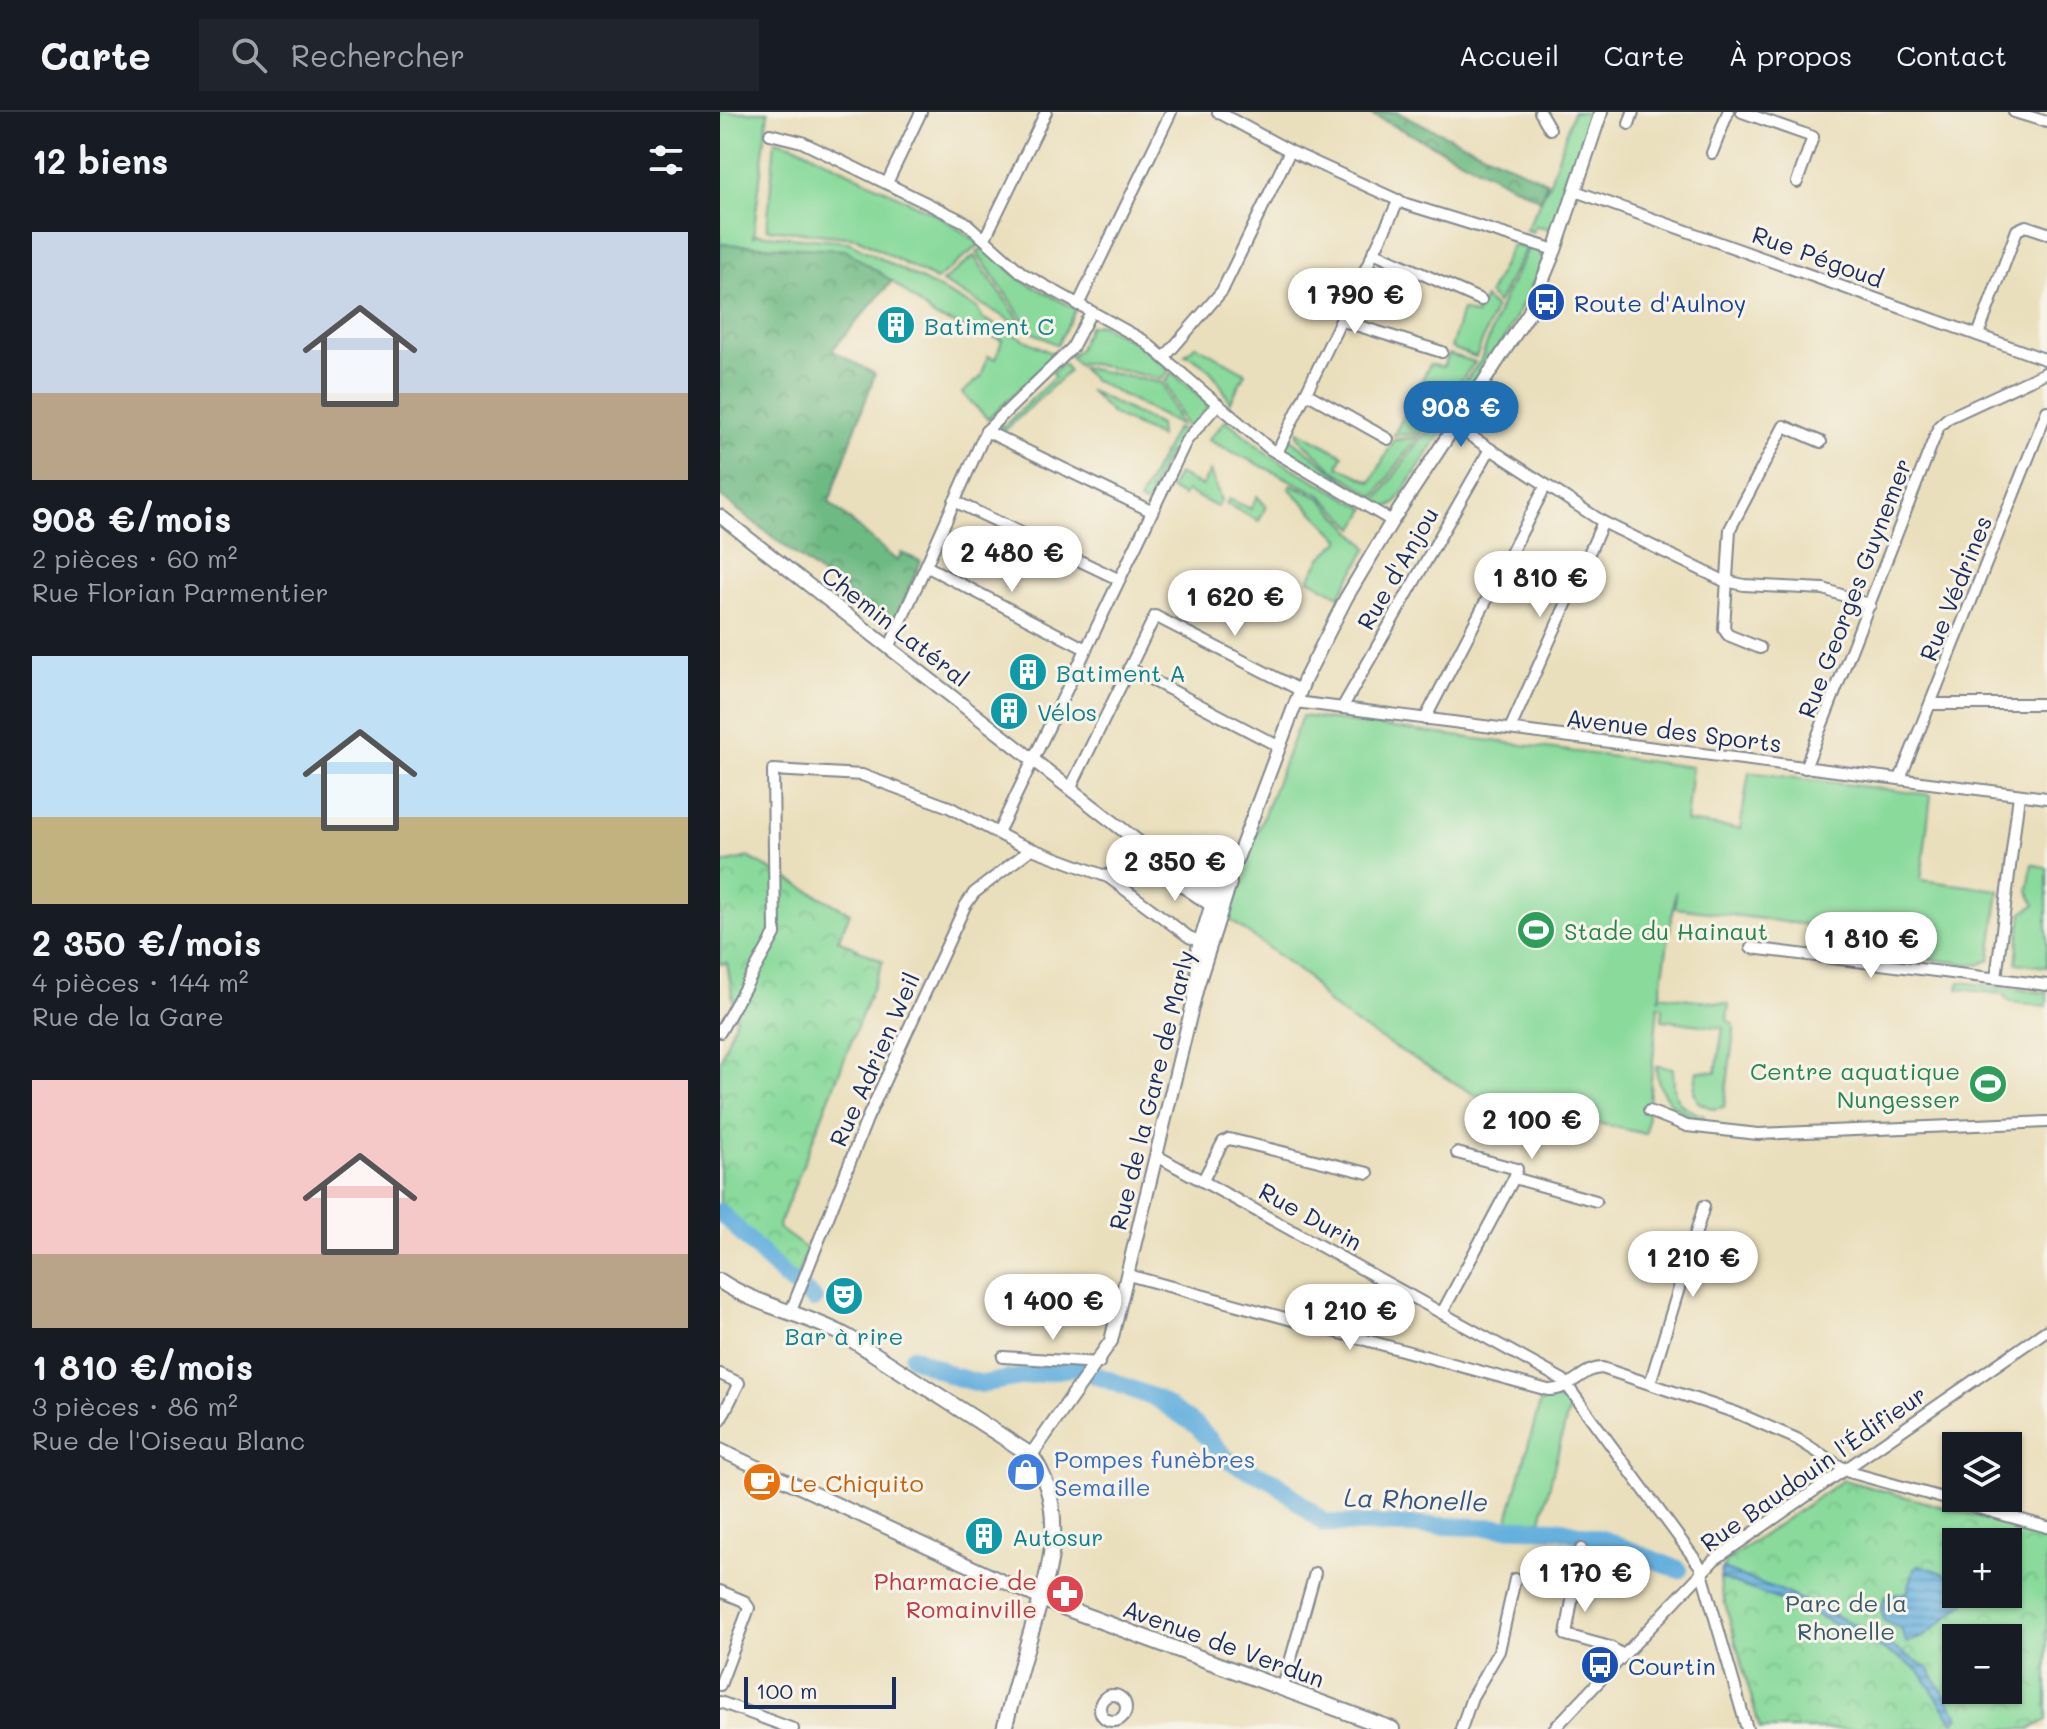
<!DOCTYPE html>
<html lang="fr">
<head>
<meta charset="utf-8">
<style>
  :root { --surface:#171b24; --page:#20242c; --text:#f1f3f6; --muted:#9ea1a6; --line:#363941; --accent:#1f6fb2 }
  body { margin:0; font-family:Mali,sans-serif; background:var(--page); color:var(--text); height:100vh; display:flex; flex-direction:column; font-size:30px; white-space:nowrap }
  * { box-sizing:border-box; margin:0 }
  p { font-size:26px; color:var(--muted) }
  .icon { flex:none; width:44px; height:44px; fill:none; stroke:currentColor; stroke-width:2; stroke-linecap:round; stroke-linejoin:round }
  .map { position:relative; flex:1; overflow:hidden }
  .details { display:flex; flex-direction:column; background:var(--surface); width:720px }
  .details>* { flex:none }
  .tools { position:absolute; left:1222px; top:1320px; display:grid; gap:16px }
  .tools a { display:grid; place-items:center; width:80px; height:80px; border-radius:0px; background:var(--surface); box-shadow:0 2px 6px #0004; font-size:40px }
  .scale { position:absolute; left:24px; bottom:20px; width:152px; box-sizing:border-box; padding-left:8px; border:4px solid #1b2f5e; border-top:0; font-size:22px; line-height:28px; white-space:nowrap; color:#1b2f5e; -webkit-text-stroke:6px #f7f3e8; paint-order:stroke }
  .price { position:absolute; translate:-50% -68px; padding:0 18px; border-radius:28px; background:#fff; color:#222; font-size:26px; line-height:52px; filter:drop-shadow(0 2px 4px #0008) }
  .price::after { content:''; position:absolute; left:50%; top:48px; width:24px; height:18px; margin-left:-12px; background:inherit; clip-path:polygon(0 0,100% 0,50% 100%) }
  .price.on { background:var(--accent); color:#fff }
  ul { padding:0; list-style:none }
  li { display:grid; align-content:center; gap:16px; height:424px; padding:0 32px }
  li span { display:grid; place-items:center; height:248px; border-radius:0px; color:#555 }
  li>.icon { margin-inline-start:auto }
  span .icon { width:144px; height:144px; fill:#fffc; stroke-width:1 }
  li b { font-size:34px }
  h2 { display:flex; justify-content:space-between; align-items:center; height:96px; padding:0 32px; font-size:34px }
  header { display:flex; align-items:center; gap:48px; box-sizing:border-box; height:112px; padding:0 40px; background:var(--surface); border-bottom:2px solid var(--line) }
  header strong { font-size:38px }
  nav { display:flex; gap:44px; margin-inline-start:auto; font-size:28px }
  .search { width:560px; height:72px; background:var(--page); display:flex; align-items:center; gap:20px; box-sizing:border-box; padding:0 28px; border-radius:0px; color:var(--muted); font-size:30px }
  main { display:flex; flex:1; min-height:0 }
  .map>svg:first-child { display:block }
  .green { fill:#89da9b; stroke:#52847c; stroke-width:2 }
  .forest { fill:url(#forest-crowns); stroke:#447470; stroke-width:2 }
  .park { fill:url(#park-crowns); stroke:#52847c; stroke-width:2; fill-rule:evenodd }
  .water { fill:url(#water-rules); stroke:#40709e; stroke-width:2 }
  .lines { fill:none; stroke-linecap:round; stroke-linejoin:round }
  .river { stroke:#66b0de; stroke-width:18 }
  .minor-casing { stroke:#82878d; stroke-width:14 }
  .tertiary-casing { stroke:#82878d; stroke-width:16 }
  .secondary-casing { stroke:#82878d; stroke-width:18 }
  .minor { stroke:#fff; stroke-width:10 }
  .tertiary { stroke:#fff; stroke-width:12 }
  .secondary { stroke:#fff; stroke-width:14 }
  .labels { text-anchor:middle; dominant-baseline:central; stroke-width:6; stroke-linejoin:round; paint-order:stroke }
  .street-label { font-size:24px; fill:#1b2f5e; stroke:#f7f3e8 }
  .transit-label { font-size:24px; fill:#164399; stroke:#f7f3e8; text-anchor:start }
  .culture-label { font-size:24px; fill:#0d838f; stroke:#f7f3e8; text-anchor:start }
  .leisure-label { font-size:24px; fill:#27864d; stroke:#f7f3e8; text-anchor:start }
  .shop-label { font-size:24px; fill:#366cbe; stroke:#f7f3e8; text-anchor:start }
  .food-label { font-size:24px; fill:#c56008; stroke:#f7f3e8; text-anchor:start }
  .health-label { font-size:24px; fill:#be3a42; stroke:#f7f3e8; text-anchor:end }
  .park-label { font-size:24px; fill:#365a6d; stroke:#f7f3e8 }
  .water-label { font-size:26px; font-style:italic; fill:#325684; stroke:#f7f3e8 }
</style>
</head>
<body>
<header>
<strong>Carte</strong>
<div class="search"><svg class="icon" aria-label="search" viewBox="0 0 24 24"><circle cx="10" cy="10" r="6"/><path d="M15 15l6 6"/></svg>Rechercher</div>
<nav><a>Accueil</a><a>Carte</a><a>À propos</a><a>Contact</a></nav>
</header>
<main>
<section class="details">
<h2>12 biens<svg class="icon" aria-label="filters" viewBox="0 0 24 24"><path d="M4 7h16M4 17h16"/><circle cx="9" cy="7" r="2"/><circle cx="15" cy="17" r="2"/></svg></h2>
<ul>
<li><span style="background:linear-gradient(#c9d6e8 65%,#b9a48a 0)"><svg class="icon" aria-label="home" viewBox="0 0 24 24"><path d="M3 11l9-7 9 7M6 9v11h12V9"/></svg></span><div><b>908 €/mois</b><p>2 pièces · 60 m²</p><p>Rue Florian Parmentier</p></div></li>
<li><span style="background:linear-gradient(#bfe0f5 65%,#c2b280 0)"><svg class="icon" aria-label="home" viewBox="0 0 24 24"><path d="M3 11l9-7 9 7M6 9v11h12V9"/></svg></span><div><b>2 350 €/mois</b><p>4 pièces · 144 m²</p><p>Rue de la Gare</p></div></li>
<li><span style="background:linear-gradient(#f6c9c9 70%,#b9a48a 0)"><svg class="icon" aria-label="home" viewBox="0 0 24 24"><path d="M3 11l9-7 9 7M6 9v11h12V9"/></svg></span><div><b>1 810 €/mois</b><p>3 pièces · 86 m²</p><p>Rue de l'Oiseau Blanc</p></div></li>
</ul>
</section>
<div class="map">
<svg width="1327" height="1617" viewBox="0 0 1327 1617">
  <defs>
    <pattern id="forest-crowns" width="20" height="18" patternUnits="userSpaceOnUse" patternTransform="scale(2)"><rect width="20" height="18" fill="#6eba83"/><path d="M2 6a3 3 0 1 1 6 0M12 15a3 3 0 1 1 6 0" fill="none" stroke="#5a986e"/></pattern>
    <pattern id="park-crowns" width="20" height="18" patternUnits="userSpaceOnUse" patternTransform="scale(2)"><rect width="20" height="18" fill="#89da9b"/><path d="M2 6a3 3 0 1 1 6 0M12 15a3 3 0 1 1 6 0" fill="none" stroke="#76bb88"/></pattern>
    <pattern id="water-rules" width="6" height="5" patternUnits="userSpaceOnUse" patternTransform="scale(2)"><rect width="6" height="5" fill="#66b0de"/><path d="M0 2.5h6" fill="none" stroke="#5390b7"/></pattern>
  </defs>
  <rect width="100%" height="100%" fill="#f7f3e8"/>
  <filter id="ink" filterUnits="userSpaceOnUse"><feTurbulence type="fractalNoise" baseFrequency=".0125" numOctaves="2"/><feDisplacementMap in="SourceGraphic" scale="16" xChannelSelector="R" yChannelSelector="G"/><feConvolveMatrix kernelMatrix="1 2 1 2 8 2 1 2 1" color-interpolation-filters="sRGB"/></filter>
  <filter id="wash" filterUnits="userSpaceOnUse"><feTurbulence type="fractalNoise" baseFrequency=".006" numOctaves="4" result="noise"/><feDisplacementMap in="SourceGraphic" scale="32" xChannelSelector="R" yChannelSelector="G"/><feGaussianBlur stdDeviation="1.8" result="paint"/><feColorMatrix in="noise" values="0 0 0 0 0 0 0 0 0 0 0 0 0 0 0 0 0 1.4 0 .05"/><feComposite in="paint" operator="in"/></filter>
  <g filter="url(#wash)">
    <rect width="100%" height="100%" fill="#eadfbc"/>
    <g class="green">
      <polygon points="0,0 48,0 33,126 35,122 128,130 257,196 262,206 335,243 268,307 242,281 261,265 268,244 276,247 282,228 215,205 172,169 125,139 0,132"/>
      <polygon points="853,0 872,0 833,117 816,114 812,120 806,118 830,70"/>
      <polygon points="55,28 74,33 221,105 260,132 216,168 137,126 47,117"/>
      <polygon points="792,133 806,136 777,192 769,182"/>
      <polygon points="265,135 299,167 356,197 337,233 312,220 257,141"/>
      <polygon points="809,135 818,138 824,149 787,223 725,316 722,313 723,297 760,250 783,188"/>
      <polygon points="254,144 306,217 222,170"/>
      <polygon points="765,186 775,197 756,245 731,236 742,198 756,203"/>
      <polygon points="380,212 418,232 449,258 442,267 367,251 357,252 350,245 359,237 369,214"/>
      <path d="M476,233L525,261L510,291C502,272 489,250 465,243Z"/>
      <polygon points="729,242 755,250 700,322 674,323 710,252 723,255"/>
      <polygon points="343,251 349,259 281,322 278,319 279,311 283,315 335,265 332,261"/>
      <polygon points="360,255 442,271 461,314 372,267"/>
      <polygon points="452,260 487,291 488,296 468,319 445,270"/>
      <polygon points="369,278 439,313 440,325 392,302"/>
      <polygon points="506,308 549,343 646,397 635,416 601,383 488,328"/>
      <polygon points="456,316 466,322 454,342 449,340 430,381 434,383 432,388 425,392 419,389"/>
      <polygon points="719,317 723,318 675,392 665,396 655,391 701,325"/>
      <polygon points="578,319 623,343 618,354 651,370 674,328 697,325 655,385 614,358 578,325"/>
      <polygon points="569,325 651,389 569,343 565,334"/>
      <polygon points="490,359 501,388 497,395 466,379 463,384 450,377 458,362 482,374"/>
      <polygon points="571,373 601,386 648,436 619,484 589,467 601,446 621,428 569,376"/>
      <polygon points="537,384 546,394 539,409 506,392 509,387 531,397"/>
      <polygon points="582,604 972,655 966,710 1020,717 1029,660 1211,683 1201,768 1279,778 1270,847 1259,853 1153,840 1154,831 1088,823 1089,813 955,796 956,779 939,888 940,883 1009,892 1007,908 1014,912 1014,921 1004,995 993,997 978,990 974,980 977,959 996,960 1003,916 942,908 943,895 938,894 926,1022 757,984 636,912 608,891 587,865 505,804"/>
      <polygon points="1312,752 1327,756 1327,855 1296,851 1302,801 1315,793 1308,778"/>
      <polygon points="1239,870 1327,881 1327,894 1290,890 1283,882 1238,877"/>
      <path d="M936,954L953,956C954,987 954,993 984,1004L982,1009C955,999 937,984 936,954Z"/>
      <polygon points="822,1283 850,1292 821,1408 787,1411"/>
    </g>
    <g class="forest">
      <polygon points="647,0 676,0 827,70 821,88"/>
      <polygon points="0,132 125,138 172,169 112,238 155,262 109,390 177,449 181,441 201,449 172,517 0,384"/>
    </g>
    <g class="park">
      <polygon points="28,745 130,801 118,828 163,849 58,1116 87,1137 76,1167 0,1092 0,949 16,906 7,851 0,852 0,752"/>
      <path d="M1123,1368L1298,1415L1321,1429L1327,1426V1608L1310,1617H1040L1001,1477L1000,1465L1007,1448ZM1236,1430H1288V1482H1236ZM1236,1526H1288V1578H1236Z"/>
    </g>
    <g class="water">
      <polygon points="1200,1453 1236,1466 1236,1482 1247,1482 1246,1490 1203,1525 1186,1531 1181,1517 1164,1509 1161,1496 1166,1484 1187,1481 1194,1457"/>
      <polygon points="1002,1457 1060,1478 1137,1514 1208,1556 1239,1605 1233,1610 1199,1559 1177,1545 1089,1499 1000,1466"/>
    </g>
    <g class="lines">
      <g class="river">
        <polyline points="0,1100 65,1165 94,1187"/>
        <polyline points="193,1245 233,1264 262,1272 355,1255 437,1287 477,1314 509,1349 555,1370 604,1411 838,1417 885,1428 959,1458"/>
      </g>
    </g>
  </g>
  <g filter="url(#ink)">
    <g class="lines">
      <g class="minor-casing">
        <g id="minor">
          <polyline points="498,0 570,39 686,92 835,138"/>
          <polyline points="820,0 830,17"/>
          <polyline points="1022,0 1093,25 1077,70"/>
          <polyline points="1294,0 1327,10"/>
          <polyline points="909,12 913,0"/>
          <polyline points="50,22 82,30 245,110 302,161 423,228 550,337 672,409"/>
          <polyline points="992,41 1008,0"/>
          <polyline points="167,71 201,0"/>
          <polyline points="855,79 1327,248"/>
          <polyline points="265,126 326,0"/>
          <polyline points="653,140 761,188"/>
          <polyline points="358,193 451,0"/>
          <polyline points="623,209 722,240"/>
          <polyline points="1258,223 1297,118 1306,114 1327,121"/>
          <polyline points="444,246 502,179 570,39"/>
          <polyline points="586,281 668,327"/>
          <polyline points="735,314 883,410 1002,468 1024,473 1104,477 1150,493"/>
          <polyline points="266,319 431,399"/>
          <polyline points="557,341 679,88"/>
          <polyline points="234,389 398,467"/>
          <polyline points="206,454 364,536"/>
          <polyline points="169,536 266,319 352,236 371,200"/>
          <polyline points="1040,536 1008,523 1004,517 1010,417 1064,314 1101,330"/>
          <polyline points="409,556 558,634"/>
          <polyline points="576,590 1327,686"/>
          <polyline points="1211,592 1327,592"/>
          <polyline points="622,596 770,337"/>
          <polyline points="705,607 826,373"/>
          <polyline points="790,617 883,410"/>
          <polyline points="1085,656 1219,314 1228,306 1327,260"/>
          <polyline points="1180,667 1327,299"/>
          <polyline points="350,677 435,504 580,578"/>
          <polyline points="278,721 466,329 498,292"/>
          <polyline points="388,765 416,729"/>
          <polyline points="1031,836 1327,873"/>
          <polyline points="1276,866 1299,683"/>
          <polyline points="0,920 55,822 53,658 142,663 229,695 296,731 388,765 469,825 484,831"/>
          <polyline points="929,999 967,1014 1038,1022 1327,1010"/>
          <polyline points="737,1041 797,1057 794,1066 876,1089"/>
          <polyline points="437,1044 843,1268 980,1454 1027,1617"/>
          <polyline points="483,1068 503,1030 509,1027 648,1061"/>
          <path d="M408,1163L828,1278C850,1279 862,1256 882,1256L1017,1301L1077,1327L1129,1360L1327,1415"/>
          <polyline points="71,1199 147,1007 245,794 254,781 311,737"/>
          <polyline points="723,1199 794,1066"/>
          <polyline points="283,1245 379,1251"/>
          <polyline points="0,1262 19,1271 0,1309"/>
          <polyline points="930,1271 984,1094"/>
          <polyline points="861,1437 846,1523 890,1535 903,1543"/>
          <polyline points="0,1479 24,1489 29,1496 0,1573"/>
          <polyline points="563,1575 595,1461"/>
          <circle cx="393" cy="1596" r="13"/>
          <polyline points="0,1590 73,1617"/>
          <polyline points="741,1617 752,1585 779,1539 795,1467"/>
          <polyline points="834,1617 994,1448 1327,1218"/>
        </g>
      </g>
      <g class="tertiary-casing">
        <g id="tertiary">
          <polyline points="0,404 439,746 482,776 504,785"/>
          <polyline points="441,749 457,770 496,796"/>
          <polyline points="477,875 478,837 493,788 518,744 584,569 626,486 672,409 809,201 835,138 881,0"/>
          <polyline points="0,1338 321,1487"/>
          <polyline points="311,1343 391,1229 477,875 510,771"/>
        </g>
      </g>
      <g class="secondary-casing">
        <g id="secondary">
          <path d="M0,1169C39,1195 87,1202 128,1225L311,1343C352,1401 327,1466 309,1527C300,1557 292,1587 284,1617"/>
          <polyline points="321,1487 672,1617"/>
        </g>
      </g>
      <use href="#minor" class="minor"/>
      <use href="#tertiary" class="tertiary"/>
      <use href="#secondary" class="secondary"/>
    </g>
  </g>
  <defs>
    <g id="bus-disc" transform="scale(2)"><circle r="9.5" fill="#1a4fb4" stroke="#f7f3e8"/><path d="M-5-6H5V4H4V6H2V4H-2V6H-4V4H-5ZM-3.5-4V0h7V-4ZM-3.5 1.2v1.5H-2V1.2ZM2 1.2v1.5H3.5V1.2Z" fill="#fff"/></g>
    <g id="building-disc" transform="scale(2)"><circle r="9.5" fill="#0f9aa8" stroke="#f7f3e8"/><path d="M-4-6H4V6H1V3H-1V6H-4ZM-2.5-4.3h1.7v1.8h-1.7ZM.8-4.3h1.7v1.8H.8ZM-2.5-1h1.7V.8h-1.7ZM.8-1h1.7V.8H.8Z" fill="#fff"/></g>
    <g id="stadium-disc" transform="scale(2)"><circle r="9.5" fill="#2e9e5b" stroke="#f7f3e8"/><path d="M0-5a6.5 5 0 1 0 0 10a6.5 5 0 1 0 0-10ZM-3.5-1.8h7v3.6h-7Z" fill="#fff"/></g>
    <g id="theatre-disc" transform="scale(2)"><circle r="9.5" fill="#0f9aa8" stroke="#f7f3e8"/><path d="M-5-5.5Q0-4 5-5.5V0Q5 5 0 6Q-5 5-5 0ZM-3.3-2.5H-1v1.5H-3.3ZM1-2.5H3.3v1.5H1ZM-2.8 1Q0 5.5 2.8 1Z" fill="#fff"/></g>
    <g id="shop-disc" transform="scale(2)"><circle r="9.5" fill="#3f7fe0" stroke="#f7f3e8"/><path d="M-5-2.5h2.3a2.7 3.5 0 0 1 5.4 0H5L5.5 6h-11ZM-1.5-2.5h3a1.5 2.3 0 0 0-3 0Z" fill="#fff"/></g>
    <g id="cafe-disc" transform="scale(2)"><circle r="9.5" fill="#e8710a" stroke="#f7f3e8"/><path d="M-5.5-4.5H6V0H3Q3 3.5 0 3.5H-2.5Q-5.5 3.5-5.5 0ZM3-3.2v2h1.7v-2ZM-6 4.5H4V6H-6Z" fill="#fff"/></g>
    <g id="pharmacy-disc" transform="scale(2)"><circle r="9.5" fill="#e0444e" stroke="#f7f3e8"/><path d="M-2-6h4v4h4v4h-4v4h-4v-4h-4v-4h4Z" fill="#fff"/></g>
  </defs>
  <g fill-rule="evenodd">
    <use href="#bus-disc" x="826" y="190"/>
    <use href="#building-disc" x="176" y="213"/>
    <use href="#building-disc" x="308" y="560"/>
    <use href="#building-disc" x="289" y="599"/>
    <use href="#stadium-disc" x="816" y="818"/>
    <use href="#stadium-disc" x="1268" y="972"/>
    <use href="#theatre-disc" x="124" y="1184"/>
    <use href="#shop-disc" x="306" y="1360"/>
    <use href="#cafe-disc" x="42" y="1370"/>
    <use href="#building-disc" x="264" y="1424"/>
    <use href="#pharmacy-disc" x="345" y="1482"/>
    <use href="#bus-disc" x="880" y="1553"/>
  </g>
  <g class="labels">
    <g class="street-label">
      <text transform="translate(1098 144) rotate(20)">Rue Pégoud</text>
      <text transform="translate(677 456) rotate(-60)">Rue d'Anjou</text>
      <text transform="translate(1134 476) rotate(-69)">Rue Georges Guynemer</text>
      <text transform="translate(1235 476) rotate(-68)">Rue Védrines</text>
      <text transform="translate(176 514) rotate(38)">Chemin Latéral</text>
      <text transform="translate(954 618) rotate(7)">Avenue des Sports</text>
      <text transform="translate(154 947) rotate(-66)">Rue Adrien Weil</text>
      <text transform="translate(431 978) rotate(-76)">Rue de la Gare de Marly</text>
      <text transform="translate(591 1104) rotate(29)">Rue Durin</text>
      <text transform="translate(1093 1356) rotate(-35)">Rue Baudouin l'Édifieur</text>
      <text transform="translate(504 1531) rotate(20)">Avenue de Verdun</text>
    </g>
    <g class="transit-label">
      <text x="854" y="190">Route d'Aulnoy</text>
      <text x="908" y="1553">Courtin</text>
    </g>
    <g class="culture-label">
      <text x="204" y="213">Batiment C</text>
      <text x="336" y="560">Batiment A</text>
      <text x="317" y="599">Vélos</text>
      <text x="124" y="1223" text-anchor="middle">Bar à rire</text>
      <text x="292" y="1424">Autosur</text>
    </g>
    <g class="leisure-label">
      <text x="844" y="818">Stade du Hainaut</text>
      <text x="1240" y="958" text-anchor="end">Centre aquatique<tspan x="1240" dy="28">Nungesser</tspan></text>
    </g>
    <g class="shop-label">
      <text x="334" y="1346">Pompes funèbres<tspan x="334" dy="28">Semaille</tspan></text>
    </g>
    <g class="food-label">
      <text x="70" y="1370">Le Chiquito</text>
    </g>
    <g class="health-label">
      <text x="317" y="1468">Pharmacie de<tspan x="317" dy="28">Romainville</tspan></text>
    </g>
    <g class="park-label">
      <text x="1126" y="1490">Parc de la<tspan x="1126" dy="28">Rhonelle</tspan></text>
    </g>
    <g class="water-label">
      <text transform="translate(696 1387) rotate(2)">La Rhonelle</text>
    </g>
  </g>
</svg>
<div class="tools">
<a><svg class="icon" aria-label="layers" viewBox="0 0 24 24"><path d="M12 4l9 5-9 5-9-5zM3 14l9 5 9-5"/></svg></a>
<a>+</a>
<a>−</a>
</div>
<div class="scale">100 m</div>
<b class="price" style="left:635px;top:224px">1 790 €</b>
<b class="price on" style="left:741px;top:337px">908 €</b>
<b class="price" style="left:292px;top:482px">2 480 €</b>
<b class="price" style="left:820px;top:507px">1 810 €</b>
<b class="price" style="left:515px;top:526px">1 620 €</b>
<b class="price" style="left:455px;top:791px">2 350 €</b>
<b class="price" style="left:1151px;top:868px">1 810 €</b>
<b class="price" style="left:812px;top:1049px">2 100 €</b>
<b class="price" style="left:973px;top:1187px">1 210 €</b>
<b class="price" style="left:333px;top:1230px">1 400 €</b>
<b class="price" style="left:630px;top:1240px">1 210 €</b>
<b class="price" style="left:865px;top:1502px">1 170 €</b>
</div>
</main>
</body>
</html>
